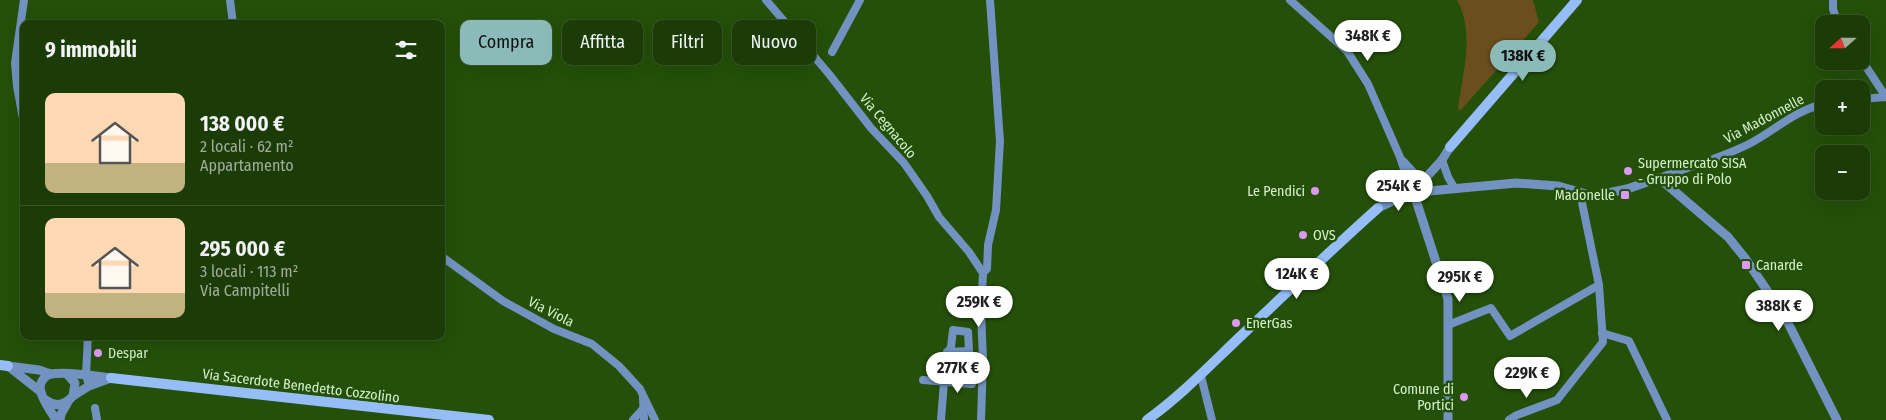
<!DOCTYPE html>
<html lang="it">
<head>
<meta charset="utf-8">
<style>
  :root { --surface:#1b3c07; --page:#244311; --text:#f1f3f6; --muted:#a0ad9b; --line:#395628; --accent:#8bbbb9 }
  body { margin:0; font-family:"Fira Sans Condensed",sans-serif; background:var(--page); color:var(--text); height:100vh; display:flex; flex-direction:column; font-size:19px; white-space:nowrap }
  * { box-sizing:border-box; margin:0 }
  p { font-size:16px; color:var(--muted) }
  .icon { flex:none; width:28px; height:28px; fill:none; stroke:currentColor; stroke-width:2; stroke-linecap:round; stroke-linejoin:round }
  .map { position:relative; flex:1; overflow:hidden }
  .panel { position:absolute; left:20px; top:20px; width:425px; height:320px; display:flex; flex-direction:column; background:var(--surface); border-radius:10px; box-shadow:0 5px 20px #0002,0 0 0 1px var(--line) }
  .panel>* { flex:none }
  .guide { position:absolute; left:460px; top:20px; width:475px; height:45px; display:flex; gap:10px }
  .needle { width:32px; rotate:249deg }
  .tools { position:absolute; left:1815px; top:15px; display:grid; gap:10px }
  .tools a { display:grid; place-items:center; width:55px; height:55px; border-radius:10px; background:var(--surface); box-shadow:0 5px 20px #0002,0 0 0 1px var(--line); font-size:25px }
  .price { position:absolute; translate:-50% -42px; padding:0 11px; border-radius:18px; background:#fff; color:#222; font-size:16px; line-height:32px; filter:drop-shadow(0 1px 2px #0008) }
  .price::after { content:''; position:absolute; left:50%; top:30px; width:15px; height:11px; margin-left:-8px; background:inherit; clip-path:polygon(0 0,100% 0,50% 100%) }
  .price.selected { background:var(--accent); color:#111 }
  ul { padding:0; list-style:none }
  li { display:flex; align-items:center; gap:15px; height:125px; padding:0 25px }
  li+li { border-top:1px solid var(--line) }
  li span { display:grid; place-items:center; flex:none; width:140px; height:100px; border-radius:10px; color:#555 }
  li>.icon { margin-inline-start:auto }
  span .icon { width:60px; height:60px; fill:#fffc; stroke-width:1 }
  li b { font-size:21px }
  h2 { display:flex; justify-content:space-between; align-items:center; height:60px; padding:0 25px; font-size:21px }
  .tag { padding:0 18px; border-radius:10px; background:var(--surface); box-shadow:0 5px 20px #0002,0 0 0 1px var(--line); font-size:18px; line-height:45px }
  .tag.selected { background:var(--accent); color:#111 }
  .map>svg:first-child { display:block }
  .green { fill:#6b4e1e }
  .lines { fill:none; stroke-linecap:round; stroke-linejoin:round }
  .minor { stroke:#7293c1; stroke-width:8 }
  .tertiary { stroke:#7293c1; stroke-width:9 }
  .secondary { stroke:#95bef9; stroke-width:10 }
  .poi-dot { fill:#dc99f4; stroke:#245009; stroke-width:2 }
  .labels { text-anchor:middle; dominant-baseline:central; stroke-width:5; stroke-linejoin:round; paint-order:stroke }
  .street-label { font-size:14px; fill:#d7f1cd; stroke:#245009 }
  .poi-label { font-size:14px; fill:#d7f1cd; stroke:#245009; text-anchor:start }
</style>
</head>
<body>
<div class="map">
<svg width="1886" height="420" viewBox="0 0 1886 420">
  <rect width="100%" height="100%" fill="#245009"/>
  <path class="green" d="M1457,0H1533L1539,22L1460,111L1458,108C1463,72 1475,33 1457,0Z"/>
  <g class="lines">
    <g class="minor">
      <polyline points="230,0 233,24"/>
      <polyline points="766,0 829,74 871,128 904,163 927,196 939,217 969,252 983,273"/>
      <polyline points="1290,0 1347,51 1368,84 1400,157 1404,169 1405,181"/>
      <polyline points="1833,0 1833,9 1838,24"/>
      <polyline points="832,52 860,0"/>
      <polyline points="1861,59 1886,97"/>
      <polyline points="1861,99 1886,97"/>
      <polyline points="24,124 17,86 15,63 24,0"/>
      <polyline points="1442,160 1448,177 1455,189"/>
      <polyline points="1403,161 1417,176"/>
      <path d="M1659,178C1689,167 1721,158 1749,144C1776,130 1793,111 1824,104"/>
      <polyline points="441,256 503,301 554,329 592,344 619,366 640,389 655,420"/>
      <polyline points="1448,325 1491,308 1510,336 1599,285"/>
      <polyline points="1602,333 1629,341 1667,420"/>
      <polyline points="88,336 86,375 89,386"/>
      <polyline points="1201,376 1212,420"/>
      <polyline points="923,380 972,384"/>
      <polyline points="643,398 644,420"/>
      <polyline points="95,408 97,420"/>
      <polyline points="633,420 643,409"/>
      <polyline points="941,420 944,382 943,362 951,347 953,330 968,332 969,351 947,352"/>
      <polyline points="981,420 983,360 981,312 983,273 987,269 988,245 996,210 1000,141 990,0"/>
      <polyline points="1509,420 1517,415 1557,400 1603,342 1599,285 1580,193"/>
    </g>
    <g class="tertiary">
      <circle cx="1413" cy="185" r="9"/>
      <polyline points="1422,182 1442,160 1450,147"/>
      <polyline points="1418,192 1516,183 1558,186 1593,196 1627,189 1659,178 1728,237 1745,258 1785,317 1837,420"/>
      <polyline points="1414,194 1448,299 1448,420"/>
      <polyline points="1384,202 1404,184"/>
      <polyline points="1378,208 1410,193"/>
      <polyline points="8,366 39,370 51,374"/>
      <polyline points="8,366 41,392"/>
      <polyline points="73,396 89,386 108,379"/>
      <path d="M46,400C56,408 65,405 73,396L75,383L67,374"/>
      <path d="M56,420C51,411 41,399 40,388C40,382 45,375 51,374C67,371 95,376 111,378"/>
      <polyline points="60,420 61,414 69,400"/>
    </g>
    <g class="secondary">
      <polyline points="1450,147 1577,0"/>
      <polyline points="0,365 8,366"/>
      <polyline points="111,378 489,420"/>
      <path d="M1147,420C1183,394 1212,363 1244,333C1288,291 1332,249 1378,208"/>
    </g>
  </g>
  <g class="poi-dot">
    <circle cx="1628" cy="171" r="5"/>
    <circle cx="1315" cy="191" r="5"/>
    <rect x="1620" y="190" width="10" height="10" rx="2.5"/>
    <circle cx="1303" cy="235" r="5"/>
    <rect x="1741" y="260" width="10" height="10" rx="2.5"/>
    <circle cx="1236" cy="323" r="5"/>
    <circle cx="98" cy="353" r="5"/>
    <circle cx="1464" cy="397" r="5"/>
  </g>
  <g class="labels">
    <g class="street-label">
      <text transform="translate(1764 119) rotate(-28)">Via Madonnelle</text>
      <text transform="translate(888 126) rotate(50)">Via Cegnacolo</text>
      <text transform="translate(551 312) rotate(27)">Via Viola</text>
      <text transform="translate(301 386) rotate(7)">Via Sacerdote Benedetto Cozzolino</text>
    </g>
    <g class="poi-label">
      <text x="1638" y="163">Supermercato SISA<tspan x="1638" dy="16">- Gruppo di Polo</tspan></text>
      <text x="1305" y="191" text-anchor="end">Le Pendici</text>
      <text x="1615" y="195" text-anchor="end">Madonelle</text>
      <text x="1313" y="235">OVS</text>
      <text x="1756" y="265">Canarde</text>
      <text x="1246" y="323">EnerGas</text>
      <text x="108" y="353">Despar</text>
      <text x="1454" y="389" text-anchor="end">Comune di<tspan x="1454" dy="16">Portici</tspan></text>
    </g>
  </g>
</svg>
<div class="tools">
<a><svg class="needle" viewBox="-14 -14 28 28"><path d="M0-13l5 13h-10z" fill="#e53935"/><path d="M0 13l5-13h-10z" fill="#a0ad9b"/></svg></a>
<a>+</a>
<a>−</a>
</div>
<b class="price" style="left:1368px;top:62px">348K €</b>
<b class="price selected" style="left:1523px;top:82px">138K €</b>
<b class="price" style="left:1399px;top:212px">254K €</b>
<b class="price" style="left:1297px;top:300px">124K €</b>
<b class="price" style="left:1460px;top:303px">295K €</b>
<b class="price" style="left:979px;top:328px">259K €</b>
<b class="price" style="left:1779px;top:332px">388K €</b>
<b class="price" style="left:958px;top:394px">277K €</b>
<b class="price" style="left:1527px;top:399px">229K €</b>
<div class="guide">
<a class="tag selected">Compra</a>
<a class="tag">Affitta</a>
<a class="tag">Filtri</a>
<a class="tag">Nuovo</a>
</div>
<section class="panel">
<h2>9 immobili<svg class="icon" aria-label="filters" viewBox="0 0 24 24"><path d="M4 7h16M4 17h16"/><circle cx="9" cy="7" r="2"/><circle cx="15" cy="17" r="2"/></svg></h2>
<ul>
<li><span style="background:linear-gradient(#ffd9b3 70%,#c2b280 0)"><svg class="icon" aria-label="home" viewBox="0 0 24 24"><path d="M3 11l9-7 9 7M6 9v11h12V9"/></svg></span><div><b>138 000 €</b><p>2 locali · 62 m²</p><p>Appartamento</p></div></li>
<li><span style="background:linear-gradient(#ffd9b3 75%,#c2b280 0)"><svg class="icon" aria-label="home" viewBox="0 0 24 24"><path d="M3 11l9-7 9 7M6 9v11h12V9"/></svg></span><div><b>295 000 €</b><p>3 locali · 113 m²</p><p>Via Campitelli</p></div></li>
</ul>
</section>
</div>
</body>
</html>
